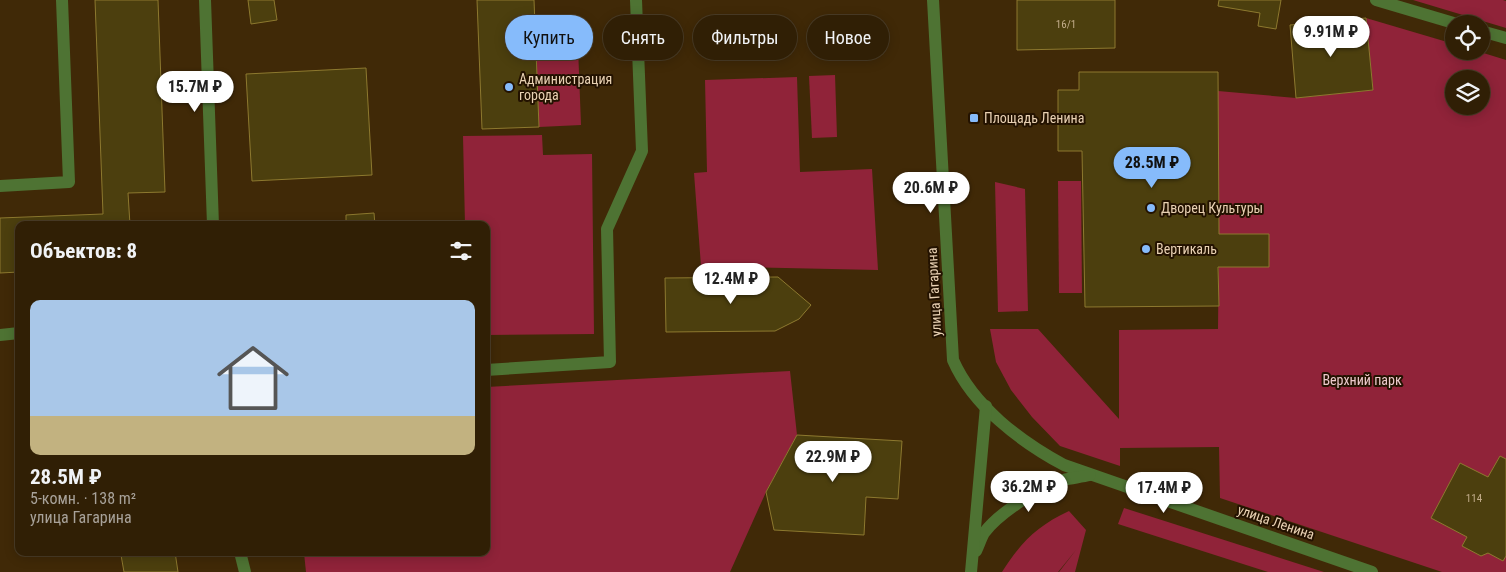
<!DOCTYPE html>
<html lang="ru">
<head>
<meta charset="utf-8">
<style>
  :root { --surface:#301f05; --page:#38270f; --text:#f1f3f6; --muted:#a8a29a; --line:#4b3d27; --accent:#86bbfb }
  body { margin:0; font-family:"Roboto Condensed",sans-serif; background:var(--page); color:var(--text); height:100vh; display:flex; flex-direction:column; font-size:19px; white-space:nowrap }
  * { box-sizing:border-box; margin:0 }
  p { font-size:16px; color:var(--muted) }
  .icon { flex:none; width:28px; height:28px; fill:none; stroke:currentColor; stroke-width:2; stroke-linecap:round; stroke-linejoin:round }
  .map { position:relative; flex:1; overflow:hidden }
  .details { position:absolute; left:15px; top:221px; width:475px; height:335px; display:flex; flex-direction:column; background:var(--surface); border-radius:10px; box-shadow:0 2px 12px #0003,0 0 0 1px var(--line) }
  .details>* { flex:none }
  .top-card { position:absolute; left:505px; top:15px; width:475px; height:45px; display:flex; gap:10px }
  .buttons { position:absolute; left:1445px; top:15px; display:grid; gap:10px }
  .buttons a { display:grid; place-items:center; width:45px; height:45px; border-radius:50%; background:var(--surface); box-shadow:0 2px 12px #0003,0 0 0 1px var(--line); font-size:25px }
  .price { position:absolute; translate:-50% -42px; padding:0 11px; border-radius:18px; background:#fff; color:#222; font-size:16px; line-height:32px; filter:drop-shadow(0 1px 2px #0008) }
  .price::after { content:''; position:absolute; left:50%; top:30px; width:15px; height:11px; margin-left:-8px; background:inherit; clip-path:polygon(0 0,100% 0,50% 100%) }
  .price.on { background:var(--accent); color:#111 }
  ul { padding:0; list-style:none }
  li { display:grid; align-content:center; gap:10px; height:265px; padding:0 15px }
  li+li { border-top:1px solid var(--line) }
  li span { display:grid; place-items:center; height:155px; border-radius:10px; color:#555 }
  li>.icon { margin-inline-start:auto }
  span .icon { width:90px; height:90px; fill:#fffc; stroke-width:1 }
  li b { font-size:21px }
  h2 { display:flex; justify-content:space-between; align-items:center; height:60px; padding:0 15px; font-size:21px }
  .chip { padding:0 18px; border-radius:22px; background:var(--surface); box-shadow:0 2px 12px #0003,0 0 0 1px var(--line); font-size:18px; line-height:45px }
  .chip.on { background:var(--accent); color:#111 }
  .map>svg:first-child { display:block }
  .green { fill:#902339; fill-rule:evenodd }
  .building { fill:#4c3f0e; stroke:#8d792f }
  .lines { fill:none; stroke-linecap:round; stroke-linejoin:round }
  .minor { stroke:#4e7333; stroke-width:12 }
  .poi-dot { fill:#86bbfb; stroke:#231200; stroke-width:2 }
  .labels { text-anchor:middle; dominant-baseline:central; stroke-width:4; stroke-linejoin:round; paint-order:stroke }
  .number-label { font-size:11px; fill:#c2ac8a }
  .poi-label { font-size:14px; fill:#e9d1b3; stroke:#231200; text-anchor:start }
  .street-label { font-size:14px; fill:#e9d1b3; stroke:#231200 }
  .park-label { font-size:14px; fill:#edcacc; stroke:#231200 }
</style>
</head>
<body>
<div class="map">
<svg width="1506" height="572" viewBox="0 0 1506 572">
  <rect width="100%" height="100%" fill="#402907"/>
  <g class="green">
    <polygon points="1413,0 1503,0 1506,1 1506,28"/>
    <path d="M1366,18L1454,44V51H1477L1506,60V572H1442L1220,498L1219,447L1120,448V466L1060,446L1032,417L1011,390L996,362L990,329H1038L1119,419V330L1218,329L1219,234L1218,91L1296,98L1373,90ZM1454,79H1481V106H1454Z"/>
    <polygon points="578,47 581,125 539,127 536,48"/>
    <polygon points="835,75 837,137 812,138 809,76"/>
    <polygon points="797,77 800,172 872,169 878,270 701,266 694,173 707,172 705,80"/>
    <polygon points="542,135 543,155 592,154 594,334 486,335 486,225 465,225 463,136"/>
    <polygon points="1058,181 1081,181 1082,293 1059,293"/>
    <polygon points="995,182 1025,189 1028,311 998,312"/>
    <polygon points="790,371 797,435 766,492 730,572 306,572 304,553 486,552 486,387"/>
    <polygon points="1124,508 1324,572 1268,572 1118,524"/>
    <path d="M1069,511L1086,530L1075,572H1059L1076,550L1058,572H1002C1021,542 1037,526 1069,511Z"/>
  </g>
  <g class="building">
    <polygon points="95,0 158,0 165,192 128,193 130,225 19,225 19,272 0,273 0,218 103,214"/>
    <polygon points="248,0 274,0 277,20 251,24"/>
    <polygon points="477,0 534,0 539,127 482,129"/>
    <polygon points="1017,0 1115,0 1115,48 1017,50"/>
    <polygon points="1219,0 1281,0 1276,29 1258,26 1260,13 1218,6"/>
    <polygon points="1366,18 1373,90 1296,98 1290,25"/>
    <polygon points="366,68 372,175 252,181 246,74"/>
    <polygon points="1079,72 1218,72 1219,234 1269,234 1269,267 1218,267 1219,306 1085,307 1082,151 1058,151 1058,90 1079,90"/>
    <polygon points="374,213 375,225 346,225 346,215"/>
    <polygon points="778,277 811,305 799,319 775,331 666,332 665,278"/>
    <polygon points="797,435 902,441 898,499 866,497 864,535 774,530 766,492"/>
    <polygon points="1500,456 1506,459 1506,556 1503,561 1488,553 1481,556 1462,546 1467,537 1431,518 1460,463 1488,477"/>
    <polygon points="143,552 175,552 178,572 124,572 121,555"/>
  </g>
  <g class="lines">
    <g class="minor">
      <polyline points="205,0 213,225"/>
      <path d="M933,0L953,360C973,406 1021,442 1064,465L1372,572"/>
      <polyline points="1376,0 1457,24"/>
      <polyline points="1481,31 1506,38"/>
      <polyline points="0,186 69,182 62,0"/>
      <polyline points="0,335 19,333"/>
      <polyline points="486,370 610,362 607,229 642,151 636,0"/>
      <path d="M976,551C979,545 981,538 984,533C998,514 1040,486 1063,480C1072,478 1081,477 1090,475"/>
      <polyline points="240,552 245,572"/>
      <polyline points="971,572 986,406"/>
    </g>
  </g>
  <g class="poi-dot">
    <circle cx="509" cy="87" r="5"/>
    <rect x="969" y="113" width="10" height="10" rx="2.5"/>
    <circle cx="1151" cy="208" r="5"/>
    <circle cx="1146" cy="249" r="5"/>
  </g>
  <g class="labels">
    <g class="number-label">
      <text x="1066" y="24">16/1</text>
      <text x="1474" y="498">114</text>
    </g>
    <g class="poi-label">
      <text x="519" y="79">Администрация<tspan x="519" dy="16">города</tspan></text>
      <text x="984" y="118">Площадь Ленина</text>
      <text x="1161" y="208">Дворец Культуры</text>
      <text x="1156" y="249">Вертикаль</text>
    </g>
    <g class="street-label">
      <text transform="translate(934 292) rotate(-93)">улица Гагарина</text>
      <text transform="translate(1276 522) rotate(19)">улица Ленина</text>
    </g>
    <g class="park-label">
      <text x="1362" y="380">Верхний парк</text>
    </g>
  </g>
</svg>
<div class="buttons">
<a><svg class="icon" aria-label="locate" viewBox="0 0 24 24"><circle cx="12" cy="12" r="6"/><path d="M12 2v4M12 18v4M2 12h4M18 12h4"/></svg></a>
<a><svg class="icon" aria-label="layers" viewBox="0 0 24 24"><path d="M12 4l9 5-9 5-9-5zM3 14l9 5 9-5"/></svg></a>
</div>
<b class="price" style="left:1331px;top:58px">9.91M ₽</b>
<b class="price" style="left:195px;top:113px">15.7M ₽</b>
<b class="price on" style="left:1152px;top:189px">28.5M ₽</b>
<b class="price" style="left:931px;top:214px">20.6M ₽</b>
<b class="price" style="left:731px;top:305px">12.4M ₽</b>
<b class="price" style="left:833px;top:483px">22.9M ₽</b>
<b class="price" style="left:1029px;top:513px">36.2M ₽</b>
<b class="price" style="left:1164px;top:514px">17.4M ₽</b>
<div class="top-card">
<a class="chip on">Купить</a>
<a class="chip">Снять</a>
<a class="chip">Фильтры</a>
<a class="chip">Новое</a>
</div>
<section class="details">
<h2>Объектов: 8<svg class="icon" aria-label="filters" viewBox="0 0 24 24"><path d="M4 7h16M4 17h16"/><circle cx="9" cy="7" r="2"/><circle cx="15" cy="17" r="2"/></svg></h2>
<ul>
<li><span style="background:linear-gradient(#a9c7e8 75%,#c2b280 0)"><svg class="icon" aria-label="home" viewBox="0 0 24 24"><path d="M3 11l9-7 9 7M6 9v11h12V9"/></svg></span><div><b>28.5M ₽</b><p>5-комн. · 138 m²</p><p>улица Гагарина</p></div></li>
</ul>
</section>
</div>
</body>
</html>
